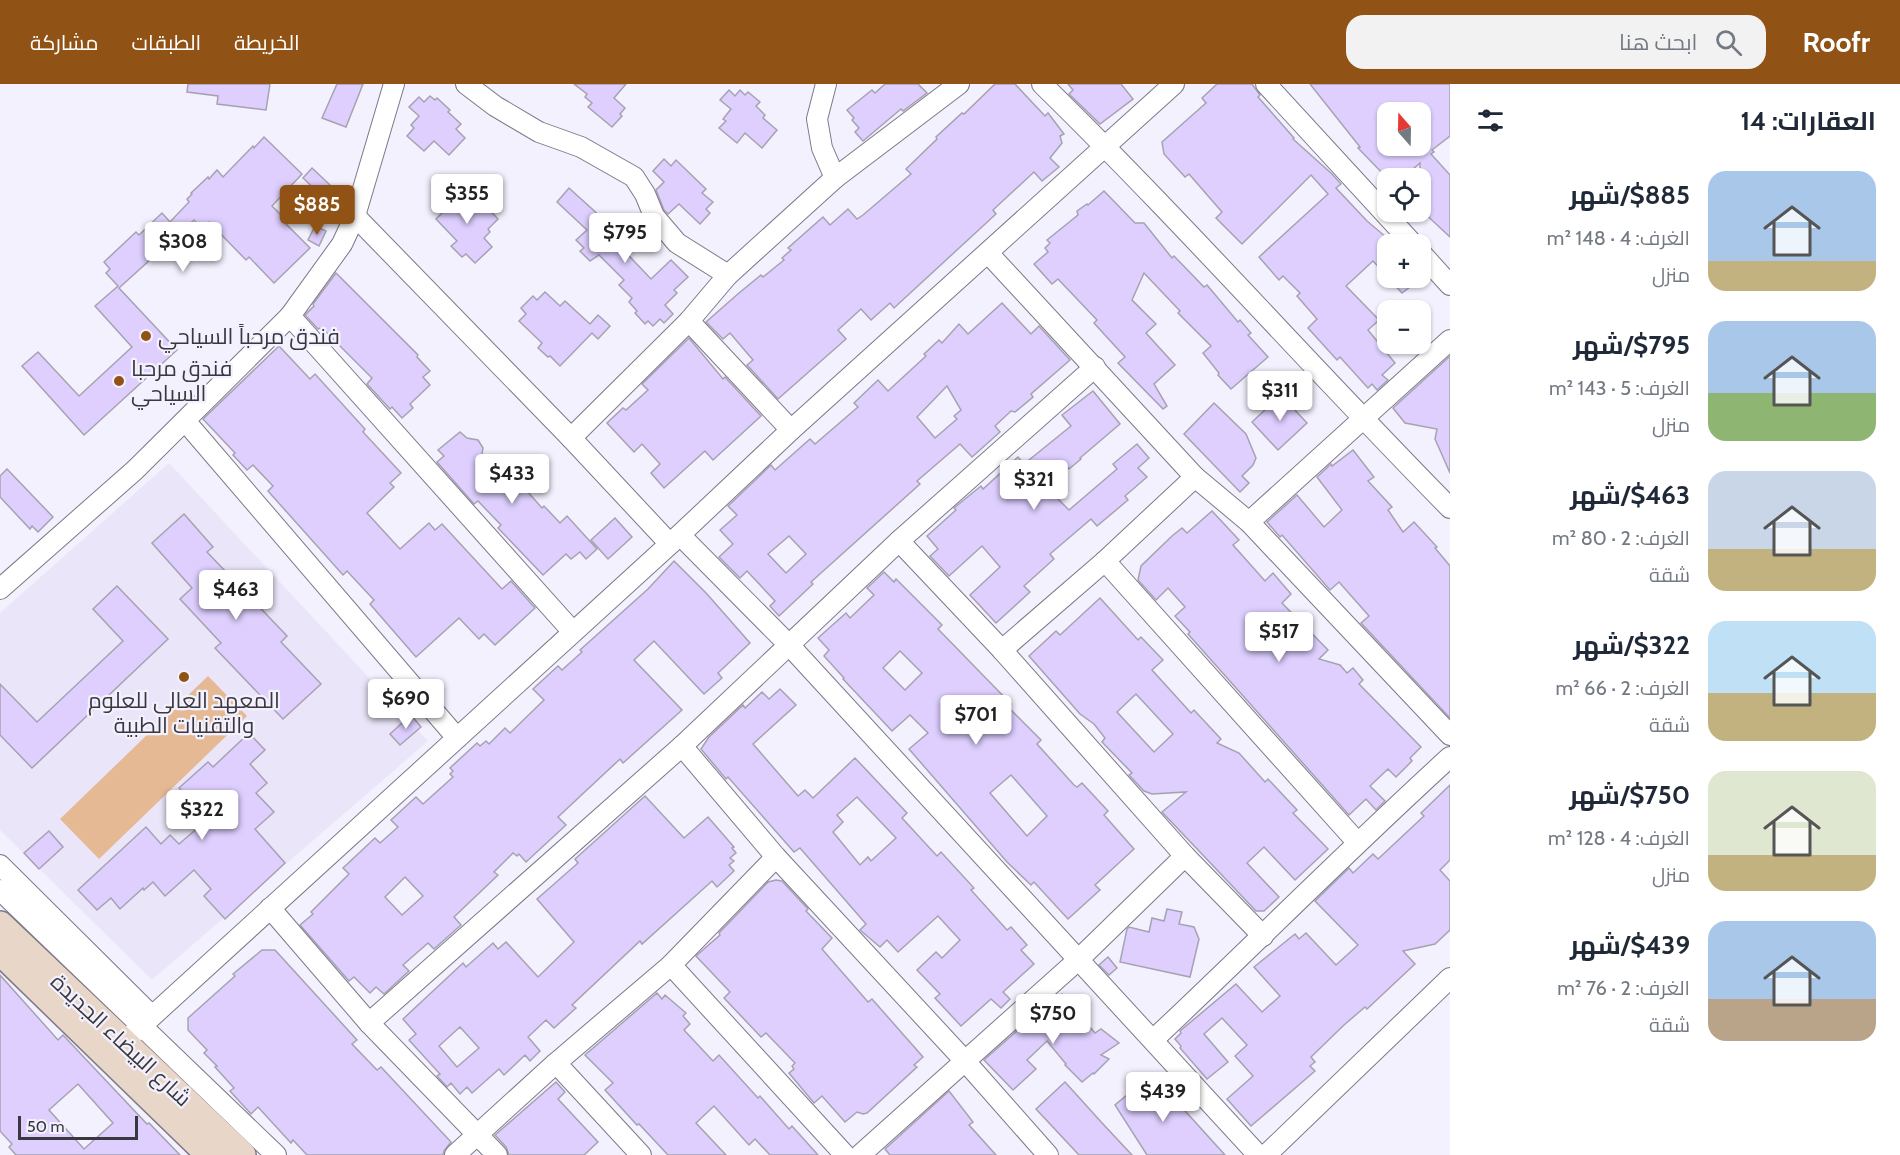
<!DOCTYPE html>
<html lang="ar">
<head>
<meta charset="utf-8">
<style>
  :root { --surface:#fff; --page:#f2f2f3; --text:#1f2937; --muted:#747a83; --accent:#905315 }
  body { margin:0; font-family:Cabin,Cairo,sans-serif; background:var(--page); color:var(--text); direction:rtl; height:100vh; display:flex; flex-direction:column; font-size:22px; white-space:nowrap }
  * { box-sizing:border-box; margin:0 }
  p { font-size:20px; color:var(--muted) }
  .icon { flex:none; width:33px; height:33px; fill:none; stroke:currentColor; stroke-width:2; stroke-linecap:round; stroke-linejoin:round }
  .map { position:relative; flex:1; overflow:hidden; direction:ltr }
  .details { display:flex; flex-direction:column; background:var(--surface); width:450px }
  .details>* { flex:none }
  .needle { width:39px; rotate:340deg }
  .tools { position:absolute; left:1377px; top:18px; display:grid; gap:12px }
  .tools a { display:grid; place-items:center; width:54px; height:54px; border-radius:12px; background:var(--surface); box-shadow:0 2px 4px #0004; font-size:30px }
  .scale { position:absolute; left:18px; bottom:15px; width:120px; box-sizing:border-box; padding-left:6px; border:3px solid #39383e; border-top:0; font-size:16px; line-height:21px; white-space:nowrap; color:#39383e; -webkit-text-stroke:4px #f4f1fe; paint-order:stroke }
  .price { position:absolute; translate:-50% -51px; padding:0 14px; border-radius:6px; background:#fff; color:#222; font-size:20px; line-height:39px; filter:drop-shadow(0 2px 3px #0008) }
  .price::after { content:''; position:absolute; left:50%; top:36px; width:18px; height:14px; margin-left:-9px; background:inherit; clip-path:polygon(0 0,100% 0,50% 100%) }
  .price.selected { background:var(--accent); color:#fff }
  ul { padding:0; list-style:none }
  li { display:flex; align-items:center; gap:18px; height:150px; padding:0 24px }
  li span { display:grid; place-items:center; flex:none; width:168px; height:120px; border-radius:18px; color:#555 }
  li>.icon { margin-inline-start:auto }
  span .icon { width:72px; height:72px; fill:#fffc; stroke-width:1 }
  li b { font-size:26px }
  h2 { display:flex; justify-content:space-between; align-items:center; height:72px; padding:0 24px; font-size:26px }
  header { display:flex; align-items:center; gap:36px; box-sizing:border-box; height:84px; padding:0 30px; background:var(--accent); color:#fff }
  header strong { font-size:28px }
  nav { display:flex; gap:33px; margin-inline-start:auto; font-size:21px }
  .search { width:420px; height:54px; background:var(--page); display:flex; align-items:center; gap:15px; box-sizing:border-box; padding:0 21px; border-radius:18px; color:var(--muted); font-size:22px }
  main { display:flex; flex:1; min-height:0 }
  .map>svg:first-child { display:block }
  .built { fill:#eae5f8 }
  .green { fill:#e6b995 }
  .building { fill:#decfff; stroke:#a6a2b1; stroke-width:1.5; fill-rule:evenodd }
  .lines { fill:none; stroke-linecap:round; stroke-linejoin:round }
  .street-casing { stroke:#7d7988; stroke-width:22 }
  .secondary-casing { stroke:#7d7988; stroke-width:30 }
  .street { stroke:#fff; stroke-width:20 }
  .secondary { stroke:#e8d6c8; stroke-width:27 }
  .poi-dot { fill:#905315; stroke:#f4f1fe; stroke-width:2 }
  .labels { text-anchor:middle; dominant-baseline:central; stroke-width:4.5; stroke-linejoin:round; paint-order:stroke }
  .poi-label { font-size:22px; fill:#39383e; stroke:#f4f1fe; text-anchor:start }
  .street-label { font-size:22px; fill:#39383e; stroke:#f4f1fe }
</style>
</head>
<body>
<header>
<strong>Roofr</strong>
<div class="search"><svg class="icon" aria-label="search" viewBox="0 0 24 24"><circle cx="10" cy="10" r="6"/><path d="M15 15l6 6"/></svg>ابحث هنا</div>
<nav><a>الخريطة</a><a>الطبقات</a><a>مشاركة</a></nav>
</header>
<main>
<section class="details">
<h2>العقارات: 14<svg class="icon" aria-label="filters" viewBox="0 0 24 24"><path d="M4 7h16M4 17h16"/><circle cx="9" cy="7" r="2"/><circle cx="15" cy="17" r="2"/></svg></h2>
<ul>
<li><span style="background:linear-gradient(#a9c7e8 75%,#c2b280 0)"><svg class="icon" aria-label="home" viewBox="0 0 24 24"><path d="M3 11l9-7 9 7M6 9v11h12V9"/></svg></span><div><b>$885/شهر</b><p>الغرف: 4 · 148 m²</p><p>منزل</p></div></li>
<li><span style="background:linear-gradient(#a9c7e8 60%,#8fb573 0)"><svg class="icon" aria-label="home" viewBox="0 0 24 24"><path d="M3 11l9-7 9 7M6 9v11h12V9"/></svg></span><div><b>$795/شهر</b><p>الغرف: 5 · 143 m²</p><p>منزل</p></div></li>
<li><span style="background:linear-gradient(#c9d6e8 65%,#c2b280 0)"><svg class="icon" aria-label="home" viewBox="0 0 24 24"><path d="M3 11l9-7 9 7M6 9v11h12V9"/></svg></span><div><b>$463/شهر</b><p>الغرف: 2 · 80 m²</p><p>شقة</p></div></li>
<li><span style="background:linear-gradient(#bfe0f5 60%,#c2b280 0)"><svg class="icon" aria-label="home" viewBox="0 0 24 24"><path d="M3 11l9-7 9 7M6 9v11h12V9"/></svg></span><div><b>$322/شهر</b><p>الغرف: 2 · 66 m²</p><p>شقة</p></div></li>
<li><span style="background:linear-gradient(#dfe7d0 70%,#c2b280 0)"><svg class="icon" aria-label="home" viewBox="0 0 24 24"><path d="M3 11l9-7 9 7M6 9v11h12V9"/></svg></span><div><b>$750/شهر</b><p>الغرف: 4 · 128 m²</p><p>منزل</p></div></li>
<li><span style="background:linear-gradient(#a9c7e8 65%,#b9a48a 0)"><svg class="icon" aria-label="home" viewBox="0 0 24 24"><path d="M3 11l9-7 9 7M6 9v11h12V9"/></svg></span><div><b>$439/شهر</b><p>الغرف: 2 · 76 m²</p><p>شقة</p></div></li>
</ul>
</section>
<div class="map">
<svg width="1450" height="1071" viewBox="0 0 1450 1071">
  <rect width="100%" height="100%" fill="#f4f1fe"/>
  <polygon class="built" points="169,379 428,657 152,896 0,746 0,529"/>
  <polygon class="green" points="208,592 247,632 99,775 60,735"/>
  <g class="building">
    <polygon points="188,0 270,0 266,26 217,20 218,12 187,8"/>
    <polygon points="337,0 363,0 346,43 322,34"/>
    <polygon points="574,0 626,0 614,14 625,24 620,30 622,32 612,43 588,23 592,19 585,13 587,10"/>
    <polygon points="885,0 918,0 927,9 903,27 901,25 863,57 855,48 859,44 852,36 854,34 847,26 872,6 875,9"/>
    <polygon points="995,0 1015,0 1045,32 1048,29 1064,50 1060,52 1062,59 1050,74 1059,83 1042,97 1034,88 993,126 996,130 894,224 890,219 871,236 861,225 838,246 846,255 778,315 747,281 753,276 730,249 723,255 706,238 739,209 761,191 763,193 784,176 782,174 791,166 788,164 823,133 830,141 848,125 857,135 863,131 911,90 906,85 937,55 936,53 962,29 964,30"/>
    <polygon points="1068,0 1121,0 1133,15 1100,40 1069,10 1073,6"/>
    <polygon points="1217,0 1252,0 1260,11 1258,13 1294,54 1293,55 1332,90 1341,100 1336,104 1367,137 1393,159 1388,160 1388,193 1373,177 1346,202 1379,236 1368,246 1395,279 1382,291 1388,296 1377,306 1372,300 1368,304 1340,273 1337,276 1308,244 1317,235 1297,212 1300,209 1283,192 1279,196 1259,173 1328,110 1311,91 1242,160 1216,134 1222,128 1189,90 1185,93 1164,70 1162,58 1206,19 1202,14"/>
    <path d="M1310,0H1450V52L1432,66L1434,68L1431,70L1450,91V153L1420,125V79L1403,94L1388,95L1358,64L1360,63ZM1388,28H1420V62H1388Z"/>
    <polygon points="729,6 735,12 740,6 745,11 748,8 760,18 756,22 765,31 763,34 777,46 762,64 745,49 737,59 719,44 726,37 723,35 731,25 720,16"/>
    <polygon points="430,12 435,16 437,14 450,26 448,28 461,40 456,45 465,54 449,71 434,57 424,67 407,52 414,44 411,41 419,32 409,23 419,13 424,18"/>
    <polygon points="264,53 302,90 272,122 285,135 283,137 310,164 274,199 249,173 246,176 209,138 202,145 194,136 119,204 177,266 84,351 22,282 38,268 79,312 132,263 95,222 118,202 106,189 110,185 104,178 136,148 139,151 162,129 170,138 189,118 187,115 192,110 191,109 208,93 209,95 217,86 223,93 253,62 254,64"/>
    <polygon points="664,75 671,82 676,76 706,105 702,109 713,118 706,125 710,129 700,140 679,120 668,130 664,126 656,106 664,98 653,87"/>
    <polygon points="312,84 330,101 321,111 303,94"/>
    <polygon points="569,104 602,134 601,136 617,153 614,156 651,195 671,176 688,193 674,206 677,209 665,221 673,230 664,239 660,235 653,242 648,237 645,240 635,229 637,227 629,218 632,214 619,201 624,196 599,171 590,177 580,167 584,164 576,156 587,146 557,118"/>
    <polygon points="463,106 478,122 482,118 498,135 488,145 490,148 484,154 492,163 475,179 466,170 462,173 451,162 457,157 436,135 443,128 437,122 450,111 454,115"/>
    <polygon points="1104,107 1135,139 1144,139 1172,174 1174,172 1204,203 1207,201 1238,238 1240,236 1251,249 1248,251 1268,273 1231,305 1218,291 1219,289 1203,269 1211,262 1178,229 1180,227 1144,189 1132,216 1156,240 1146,249 1175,281 1154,300 1167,322 1163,325 1118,279 1125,273 1094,239 1097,236 1058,195 1052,200 1034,180 1048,168 1045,164 1050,159 1047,156 1078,131 1077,127 1087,120 1088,121"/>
    <polygon points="315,142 326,147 319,162 308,156"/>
    <polygon points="336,189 418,271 417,273 430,287 423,293 430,301 410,320 413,324 402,334 392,323 390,325 367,300 372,294 325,247 320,244 318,245 305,231 314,222 313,220"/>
    <polygon points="1388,194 1422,194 1402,209"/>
    <polygon points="545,208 560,222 565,217 590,240 598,231 610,242 598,255 592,249 560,282 550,272 548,273 538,264 542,259 519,237 526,230 521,224 533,212 537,216"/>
    <path d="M1002,219L1031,250L1039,242L1070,276L1031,310L1033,313L1015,328L1011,327L995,342L1000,348L972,373L960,360L917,397L920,400L811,498L813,500L779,532L770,522L775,517L747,487L740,494L719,473L733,460L720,446L737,431L728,422L771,381L775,386L810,355L815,360L858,323L854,319L878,296L888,307L926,272L924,270L939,256L942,259L959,240L968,250ZM947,302L961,326L954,332L957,335L935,354L917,333ZM789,452L806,470L786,489L768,470Z"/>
    <polygon points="689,254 723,295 725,293 761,332 713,376 705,367 664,404 651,389 660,380 642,360 634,368 607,339 623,324 626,326 648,306 642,300"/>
    <polygon points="279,262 310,295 315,290 365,345 363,348 401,389 390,399 394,403 367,429 400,465 429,439 435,446 442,440 502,505 511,497 535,524 495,561 484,550 479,555 459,534 416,573 370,520 374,516 347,487 343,491 268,407 273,402 253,381 247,386 233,371 235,369 203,335"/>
    <polygon points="1450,272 1450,389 1435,355 1437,345 1405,339 1393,324"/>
    <polygon points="1093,307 1120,340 1080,374 1081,375 1069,385 1064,379 1061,381 1058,378 1038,395 1069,426 1117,385 1113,380 1137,360 1149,374 1138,384 1147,393 1125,412 1128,416 1097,442 1091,435 1050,470 1054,475 1024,502 1030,508 996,539 970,511 1000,483 982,462 949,492 930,472 938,465 927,452 956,426 954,424 981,402 983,405 1018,373 1024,380 1071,342 1062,331"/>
    <polygon points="1281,311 1307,339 1278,366 1252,338"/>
    <polygon points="1214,319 1246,350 1256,374 1253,381 1242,392 1249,399 1240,408 1184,350"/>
    <polygon points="460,348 467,354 478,356 483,364 482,370 495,385 507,373 525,393 519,398 542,424 544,422 560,439 567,432 597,465 586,475 580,468 571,475 566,470 543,491 498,444 501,441 478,417 474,420 437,378 444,372 438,366"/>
    <polygon points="1353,366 1374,393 1368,397 1392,423 1388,426 1403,448 1414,438 1437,463 1435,464 1450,482 1450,634 1361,539 1369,532 1339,498 1330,506 1282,451 1280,453 1267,438 1297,411 1324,443 1342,426 1317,393 1331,380 1332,382"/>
    <polygon points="7,385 53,433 38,448 32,442 30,445 0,413 0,392"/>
    <polygon points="1212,427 1239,456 1233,461 1265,497 1273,489 1291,510 1282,519 1328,566 1319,575 1340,581 1347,589 1353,584 1363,596 1359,600 1421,663 1410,674 1412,677 1396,693 1388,685 1370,702 1385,717 1376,726 1366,715 1349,731 1188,550 1190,548 1175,532 1185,523 1168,504 1156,516 1138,496 1141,482 1172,452 1182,444 1187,449"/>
    <polygon points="184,430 213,463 207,468 287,552 281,558 321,600 283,635 215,564 221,559 180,515 192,504 152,459"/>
    <polygon points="615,434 632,453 608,475 591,456"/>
    <path d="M674,477L707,510L750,559L718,589L722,594L704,610L654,557L634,576L682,626L623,679L620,675L558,733L566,741L526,778L519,770L517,772L513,769L494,788L498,791L454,833L461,841L434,865L428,859L403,881L409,887L384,910L376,903L370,909L354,893L349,897L300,841L313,830L311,828L349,790L343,784L375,754L380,759L398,743L391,736L416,713L423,720L453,693L450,690L453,687L450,684L477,659L480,662L486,657L489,660L505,644L510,649L544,616L533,605L558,582L562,586L582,568L580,566L648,505ZM405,793L423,812L402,831L385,813Z"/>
    <path d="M884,488L894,498L896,495L942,541L938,545L1011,620L1008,623L1041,656L1037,660L1074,701L1077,703L1082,699L1108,727L1104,731L1134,765L1095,801L1100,806L1068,835L1034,798L1031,801L1007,778L909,665L928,649L910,631L892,647L843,595L844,594L824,572L829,566L818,554L846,529L850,534L874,511L867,504ZM900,567L922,589L905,606L883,584ZM1011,691L1047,732L1027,752L990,709Z"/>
    <polygon points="117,502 168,555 32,684 0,651 0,600 37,638 123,557 93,525"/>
    <path d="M1100,514L1138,556L1141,553L1163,576L1152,586L1191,629L1194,626L1221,655L1217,659L1239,669L1265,698L1268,695L1297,726L1293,729L1328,765L1295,796L1264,763L1247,779L1279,813L1264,827H1256L1162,728L1186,708L1152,710L1144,707L1129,691L1132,689L1102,658L1105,654L1094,640L1080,630L1029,572L1056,547L1060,551ZM1136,610L1173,650L1154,668L1117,628Z"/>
    <path d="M780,605L796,621L753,660L798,712L805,706L813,714L855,674L907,729L902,734L937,772L941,768L974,804L971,806L1007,846L1011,843L1027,861L1021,866L1034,880L1003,908L1010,915L1001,924L991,915L961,942L935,914L940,910L917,886L936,868L942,874L960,856L938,832L898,868L887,856L880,863L860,846L866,840L800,764L794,768L728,693L726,695L701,665L709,653L743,621L745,624L762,608L769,615ZM857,713L896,754L871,777L868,773L860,781L833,748L843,738L837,731Z"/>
    <polygon points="411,631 421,643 400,661 390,650"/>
    <polygon points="249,649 265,666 250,680 267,699 256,709 274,728 255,745 285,779 225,835 204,812 211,805 194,786 165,812 153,798 144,806 143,804 120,825 111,814 97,826 78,806 146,743 161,760 170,751 179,760 207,736 179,704 208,678 213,683"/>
    <polygon points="1450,701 1450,776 1440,786 1450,797 1450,846 1435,860 1403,867 1415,880 1367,925 1365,923 1344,941 1311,973 1315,978 1310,982 1315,987 1251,1042 1227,1015 1253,992 1235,972 1247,961 1222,934 1204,950 1228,978 1207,995 1180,964 1181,962 1175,955 1181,949 1180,947 1236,900 1262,928 1280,912 1254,883 1295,850 1299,855 1306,849 1336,881 1358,861 1315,817 1349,784 1353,789 1373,770 1378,775 1424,732 1421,729"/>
    <path d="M645,712L684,754L708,733L734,763L732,764L736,769L730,774L734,777L729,781L734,787L717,803L712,797L642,860L640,857L572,921L576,924L554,944L546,936L528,953L540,967L530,977L525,971L504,991L499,985L472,1009L467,1003L460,1010L451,999L447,1003L437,992L440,990L409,956L416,950L403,935L463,879L466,883L493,859L498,865L506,858L538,893L574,858L537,815L578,779L575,775ZM460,943L479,964L457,983L439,962Z"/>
    <polygon points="49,747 63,763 39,785 24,769"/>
    <polygon points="776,796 782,797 808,825 806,827 832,854 822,865 868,918 872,915 923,973 914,981 917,983 867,1029 863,1030 857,1028 845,1038 822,1012 814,1019 789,989 794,985 792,982 795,979 766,949 761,953 724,914 730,908 696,872 720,851 719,849 768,798"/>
    <polygon points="1167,825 1182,828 1179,840 1194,843 1199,855 1190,893 1120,878 1127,845 1129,843 1149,848 1152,834 1164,837"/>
    <polygon points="262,866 275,866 357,956 352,960 377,986 381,983 451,1058 444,1067 443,1071 307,1071 293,1056 291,1059 258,1023 251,1030 230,1007 234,1004 215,983 217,982 204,969 207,966 188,946 188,934 235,892 233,890"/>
    <polygon points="1108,873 1117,884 1109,891 1099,881"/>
    <path d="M0,891L58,956L63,951L147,1040L149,1039L180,1071H16L9,1063L12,1060L0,1047ZM78,1000L113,1039L84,1065L49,1026Z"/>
    <polygon points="657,909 662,915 665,911 686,929 683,932 690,940 684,946 713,977 719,971 758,1014 760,1012 789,1045 792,1042 818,1071 770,1071 755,1055 749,1061 714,1022 696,1039 726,1071 668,1071 639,1040 637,1041 605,1006 613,999 585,971"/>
    <polygon points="1062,910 1095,949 1101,945 1119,959 1101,971 1109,975 1094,990 1093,989 1082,998 1065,981 1066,980 1047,957 1027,976 1036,985 1013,1006 984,976 1026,939 1028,942 1050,923 1049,921"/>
    <polygon points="1151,991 1175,1019 1177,1018 1225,1071 1147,1071 1115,1021"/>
    <polygon points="556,998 565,1008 558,1015 598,1058 584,1071 509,1071 506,1063 495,1051"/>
    <polygon points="1065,998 1103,1040 1132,1071 1079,1071 1036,1025"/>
    <polygon points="949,1007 973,1038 969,1041 996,1071 890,1071 885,1065"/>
  </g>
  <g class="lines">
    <g class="street-casing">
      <g id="street">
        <polyline points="466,0 495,22 539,48 581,63 634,93 645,110 654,132 677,159 728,191"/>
        <polyline points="826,0 817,35 822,64 835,94"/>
        <path d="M1042,0C1182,137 1312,284 1450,424"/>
        <polyline points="1266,0 1413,160"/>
        <polyline points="355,132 571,354 670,460"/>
        <polyline points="1420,168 1450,201"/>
        <polyline points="988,169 1195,393 1249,438 1450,651"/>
        <polyline points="290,232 573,548"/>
        <polyline points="689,237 791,346"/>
        <polyline points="186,338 457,654"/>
        <polyline points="571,354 689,237 728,191 835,94 959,0"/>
        <polyline points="1249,438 1450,256"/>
        <polyline points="680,451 790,562 1258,1071"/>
        <polyline points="899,457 1002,566 1185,772 1263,852"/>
        <polyline points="1105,477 1357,758"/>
        <polyline points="0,505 135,386 290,232 342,160 355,132 394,0"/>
        <polyline points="1002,566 1105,477 1195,393"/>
        <polyline points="682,662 776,773 965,977 1048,1071"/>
        <polyline points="0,781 152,932"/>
        <polyline points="0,806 276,1071"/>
        <polyline points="270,824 369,939 497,1071"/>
        <polyline points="671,881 845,1071"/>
        <polyline points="369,939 682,662 899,457 1095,283"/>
        <path d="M1153,956C1253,862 1349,765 1450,673"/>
        <polyline points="114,967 670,460 791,346 1174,0"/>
        <polyline points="556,979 641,1071"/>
        <polyline points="455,1071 556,979 671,881 776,773"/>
        <polyline points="860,1071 1078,876 1185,772"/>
        <polyline points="1266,1071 1450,894"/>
      </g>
    </g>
    <g class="secondary-casing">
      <g id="secondary">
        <polyline points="0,841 242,1071"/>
        <polyline points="0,867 210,1071"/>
      </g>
    </g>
    <use href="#street" class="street"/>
    <use href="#secondary" class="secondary"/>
  </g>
  <g class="poi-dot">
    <circle cx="146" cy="252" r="6"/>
    <circle cx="119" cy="297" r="6"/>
    <circle cx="184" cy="593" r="6"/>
  </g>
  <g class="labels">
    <g class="poi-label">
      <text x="158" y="252">فندق مرحباً السياحي</text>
      <text x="131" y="284">فندق مرحبا<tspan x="131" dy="25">السياحي</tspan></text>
      <text x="184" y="616" text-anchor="middle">المعهد العالي للعلوم<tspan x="184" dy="25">والتقنيات الطبية</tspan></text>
    </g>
    <g class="street-label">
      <text transform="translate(121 956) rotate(43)">شارع البيضاء الجديدة</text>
    </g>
  </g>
</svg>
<div class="tools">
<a><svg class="needle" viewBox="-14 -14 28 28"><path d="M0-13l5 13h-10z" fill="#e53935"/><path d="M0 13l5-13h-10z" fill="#747a83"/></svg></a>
<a><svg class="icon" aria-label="locate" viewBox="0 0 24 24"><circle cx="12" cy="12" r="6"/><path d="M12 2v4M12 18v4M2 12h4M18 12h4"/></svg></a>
<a>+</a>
<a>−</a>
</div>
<div class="scale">50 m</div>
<b class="price" style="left:467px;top:141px">$355</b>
<b class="price selected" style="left:317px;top:152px">$885</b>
<b class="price" style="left:625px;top:180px">$795</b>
<b class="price" style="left:183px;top:189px">$308</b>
<b class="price" style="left:1280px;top:338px">$311</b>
<b class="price" style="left:512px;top:421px">$433</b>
<b class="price" style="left:1034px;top:427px">$321</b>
<b class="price" style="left:236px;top:537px">$463</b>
<b class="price" style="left:1279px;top:579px">$517</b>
<b class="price" style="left:406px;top:646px">$690</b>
<b class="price" style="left:976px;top:662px">$701</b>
<b class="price" style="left:202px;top:757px">$322</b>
<b class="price" style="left:1053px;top:961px">$750</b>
<b class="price" style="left:1163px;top:1039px">$439</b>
</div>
</main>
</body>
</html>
